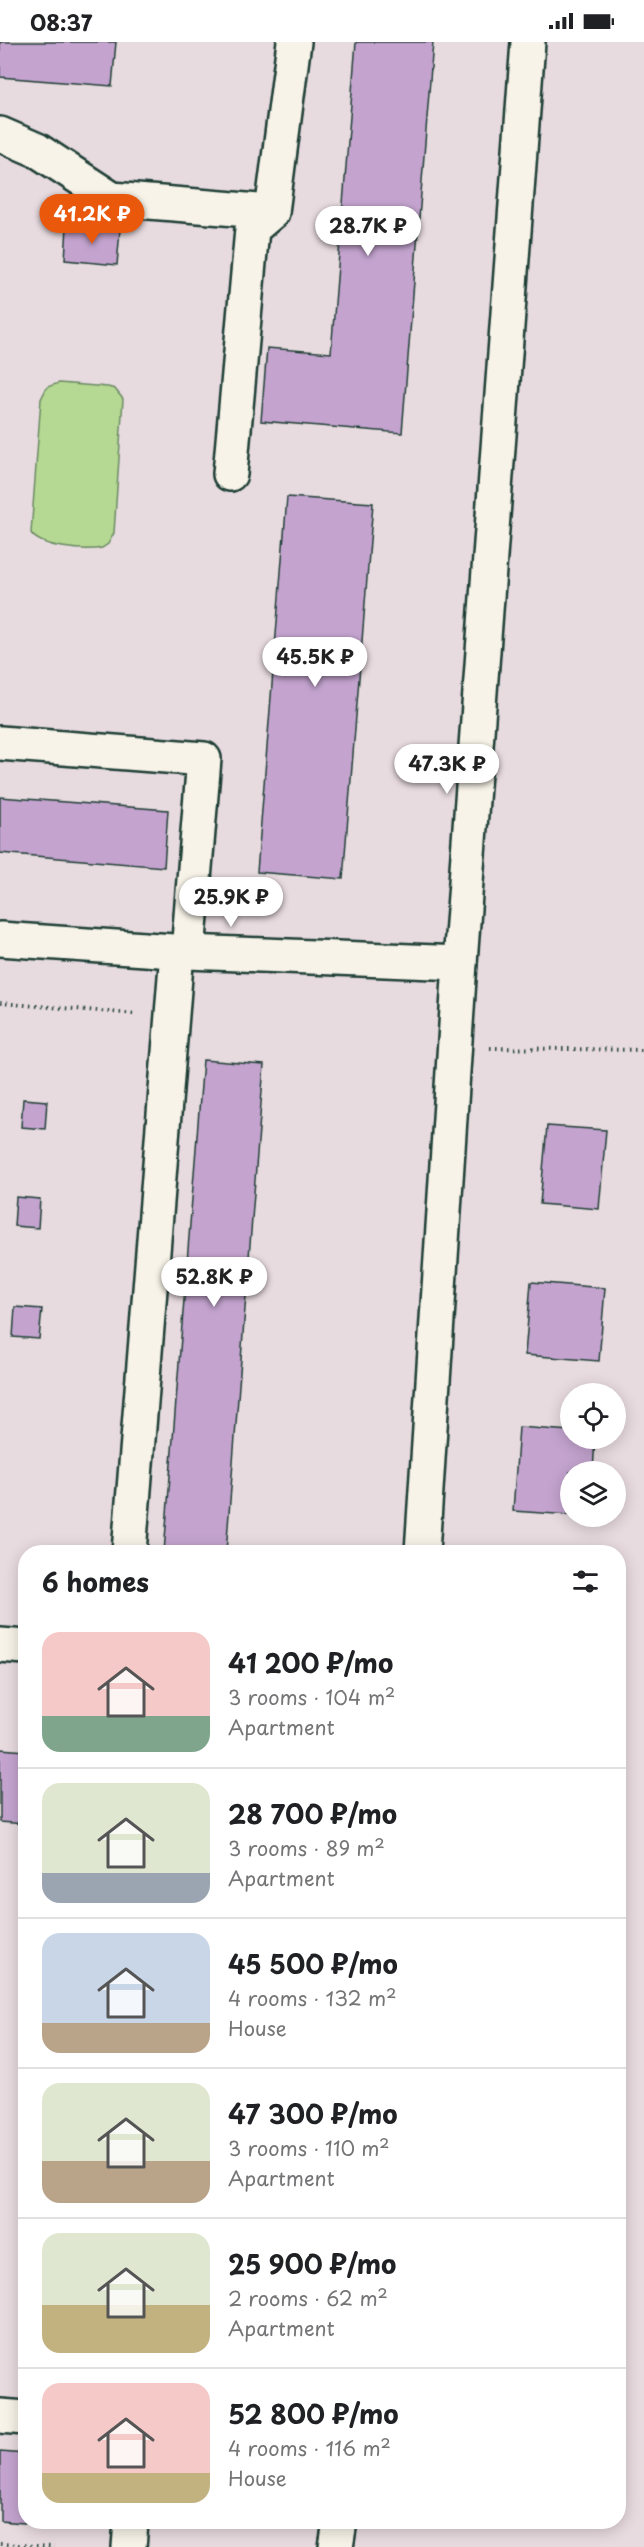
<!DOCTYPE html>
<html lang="en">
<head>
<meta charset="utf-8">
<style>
  :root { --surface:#fff; --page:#f6f6f6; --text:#202124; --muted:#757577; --line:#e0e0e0; --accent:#ea580c }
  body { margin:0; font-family:"Playpen Sans",sans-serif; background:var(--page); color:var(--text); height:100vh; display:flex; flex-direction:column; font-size:22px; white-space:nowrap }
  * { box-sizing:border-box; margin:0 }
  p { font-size:20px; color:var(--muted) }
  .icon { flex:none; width:33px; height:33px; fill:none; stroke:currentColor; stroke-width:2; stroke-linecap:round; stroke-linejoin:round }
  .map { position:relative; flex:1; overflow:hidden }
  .details { position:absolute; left:18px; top:1503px; width:608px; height:984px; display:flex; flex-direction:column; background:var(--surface); border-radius:24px; box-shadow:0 3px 15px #0003 }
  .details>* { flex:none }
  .controls { position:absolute; left:560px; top:1341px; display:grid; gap:12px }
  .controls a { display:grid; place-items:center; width:66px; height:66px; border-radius:50%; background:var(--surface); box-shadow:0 3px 15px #0003; font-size:30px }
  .price { position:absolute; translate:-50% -51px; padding:0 14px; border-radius:21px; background:#fff; color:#222; font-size:20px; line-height:39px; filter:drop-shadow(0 2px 3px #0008) }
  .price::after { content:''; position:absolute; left:50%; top:36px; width:18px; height:14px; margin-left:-9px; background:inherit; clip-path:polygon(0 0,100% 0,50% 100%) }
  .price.on { background:var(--accent); color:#fff }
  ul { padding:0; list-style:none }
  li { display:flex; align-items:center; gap:18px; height:150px; padding:0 24px }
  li+li { border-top:2px solid var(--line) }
  li span { display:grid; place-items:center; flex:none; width:168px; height:120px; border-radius:18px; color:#555 }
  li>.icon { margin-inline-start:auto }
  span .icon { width:72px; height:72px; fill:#fffc; stroke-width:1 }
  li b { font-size:26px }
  h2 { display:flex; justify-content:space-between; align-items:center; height:72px; padding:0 24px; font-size:26px }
  .status { display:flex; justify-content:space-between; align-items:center; height:42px; padding:0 30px; background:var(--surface); direction:ltr }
  .status svg { height:16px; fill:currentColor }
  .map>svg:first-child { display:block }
  .green { fill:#b5d892; stroke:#6a8a63; stroke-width:1.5 }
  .building { fill:#c4a4cf; stroke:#1f3d34; stroke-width:1.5 }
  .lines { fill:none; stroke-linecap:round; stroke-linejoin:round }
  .minor-casing { stroke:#1f3d34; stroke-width:38 }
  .path { stroke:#1f3d34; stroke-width:4; stroke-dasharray:1.5 4.5; stroke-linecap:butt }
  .minor { stroke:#f7f3e8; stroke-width:33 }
</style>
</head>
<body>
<div class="status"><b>08:37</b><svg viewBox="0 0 49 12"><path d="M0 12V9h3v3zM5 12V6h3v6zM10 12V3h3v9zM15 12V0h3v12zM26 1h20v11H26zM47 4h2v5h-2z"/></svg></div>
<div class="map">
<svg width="644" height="2505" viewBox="0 0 644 2505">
  <rect width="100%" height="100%" fill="#e8dbe0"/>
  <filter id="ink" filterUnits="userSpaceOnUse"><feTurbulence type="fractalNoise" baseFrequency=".0167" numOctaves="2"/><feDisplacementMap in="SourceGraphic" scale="12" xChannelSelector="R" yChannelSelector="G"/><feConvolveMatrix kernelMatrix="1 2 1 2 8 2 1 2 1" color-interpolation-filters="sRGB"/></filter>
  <g filter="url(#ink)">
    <path class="green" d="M59,341L108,345L115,347L123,357L114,491L108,502L102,506C86,509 40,506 31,491L41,357L47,345Z"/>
    <g class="building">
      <polygon points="0,0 116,0 112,44 0,35"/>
      <polygon points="356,0 433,0 402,391 261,379 267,306 331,311"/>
      <polygon points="67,184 120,188 117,223 65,218"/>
      <polygon points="287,455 373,461 343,837 257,830"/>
      <polygon points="0,755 168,768 164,825 0,811"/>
      <polygon points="203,1018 264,1023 226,1510 164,1510"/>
      <polygon points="23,1057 47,1059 45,1087 21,1085"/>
      <polygon points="547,1084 606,1088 599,1167 540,1162"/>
      <polygon points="16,1155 40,1157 38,1186 14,1184"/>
      <polygon points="531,1240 605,1246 599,1319 525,1313"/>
      <polygon points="15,1265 42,1267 39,1297 13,1295"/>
      <polygon points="519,1385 570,1389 570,1396 595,1396 593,1430 570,1430 570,1473 513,1469"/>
      <polygon points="0,1707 26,1709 26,1782 0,1780"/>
      <polygon points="0,2410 26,2412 26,2480 74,2480 73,2485 0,2479"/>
    </g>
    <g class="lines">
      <g class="minor-casing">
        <g id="minor">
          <polyline points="0,92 37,108 112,157 272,170"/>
          <polyline points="230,432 252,187 272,170 294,0"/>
          <polyline points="0,701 204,717 188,910"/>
          <polyline points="0,897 188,910 460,921"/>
          <polyline points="129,1510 177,910"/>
          <polyline points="422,1510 460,921 528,0"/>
          <polyline points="0,1603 26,1605"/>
          <polyline points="0,2374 26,2376"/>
          <polyline points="129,2505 131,2480"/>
          <polyline points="336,2505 340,2480"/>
        </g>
      </g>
      <g class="path">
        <polyline points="0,961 137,972"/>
        <polyline points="490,1006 644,1008"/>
        <polyline points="0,2502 54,2505"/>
      </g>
      <use href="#minor" class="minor"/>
    </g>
  </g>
</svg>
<div class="controls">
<a><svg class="icon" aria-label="locate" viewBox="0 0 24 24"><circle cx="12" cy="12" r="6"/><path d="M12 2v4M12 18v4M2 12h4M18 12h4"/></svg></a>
<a><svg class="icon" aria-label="layers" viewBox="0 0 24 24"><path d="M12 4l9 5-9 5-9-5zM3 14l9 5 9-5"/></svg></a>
</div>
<b class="price on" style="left:92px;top:203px">41.2K ₽</b>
<b class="price" style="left:368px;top:215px">28.7K ₽</b>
<b class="price" style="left:315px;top:646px">45.5K ₽</b>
<b class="price" style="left:447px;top:753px">47.3K ₽</b>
<b class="price" style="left:231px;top:886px">25.9K ₽</b>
<b class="price" style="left:214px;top:1266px">52.8K ₽</b>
<section class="details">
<h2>6 homes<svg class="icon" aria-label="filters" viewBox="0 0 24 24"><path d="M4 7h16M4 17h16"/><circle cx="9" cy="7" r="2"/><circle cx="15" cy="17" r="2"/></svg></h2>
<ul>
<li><span style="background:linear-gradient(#f6c9c9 70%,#7fa58c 0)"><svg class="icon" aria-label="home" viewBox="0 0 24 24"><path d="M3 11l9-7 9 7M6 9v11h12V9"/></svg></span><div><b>41 200 ₽/mo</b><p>3 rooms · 104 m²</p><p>Apartment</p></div></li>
<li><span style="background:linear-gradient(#dfe7d0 75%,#9aa5b1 0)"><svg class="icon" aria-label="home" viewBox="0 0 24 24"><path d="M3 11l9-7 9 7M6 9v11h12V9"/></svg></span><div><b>28 700 ₽/mo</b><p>3 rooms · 89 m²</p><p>Apartment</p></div></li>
<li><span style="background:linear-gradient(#c9d6e8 75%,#b9a48a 0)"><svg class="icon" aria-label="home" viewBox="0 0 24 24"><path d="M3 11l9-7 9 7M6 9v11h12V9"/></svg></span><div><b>45 500 ₽/mo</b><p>4 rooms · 132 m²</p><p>House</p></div></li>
<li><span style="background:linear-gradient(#dfe7d0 65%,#b9a48a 0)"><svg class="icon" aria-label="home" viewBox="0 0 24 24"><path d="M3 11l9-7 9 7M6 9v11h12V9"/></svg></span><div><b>47 300 ₽/mo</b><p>3 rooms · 110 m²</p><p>Apartment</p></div></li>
<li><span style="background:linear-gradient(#dfe7d0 60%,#c2b280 0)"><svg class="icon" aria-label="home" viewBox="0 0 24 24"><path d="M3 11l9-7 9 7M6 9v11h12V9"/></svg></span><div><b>25 900 ₽/mo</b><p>2 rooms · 62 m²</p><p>Apartment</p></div></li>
<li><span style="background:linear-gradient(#f6c9c9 75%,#c2b280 0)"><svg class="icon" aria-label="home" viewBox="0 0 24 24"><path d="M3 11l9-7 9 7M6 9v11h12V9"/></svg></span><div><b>52 800 ₽/mo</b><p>4 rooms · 116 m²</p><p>House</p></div></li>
</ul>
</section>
</div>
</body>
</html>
